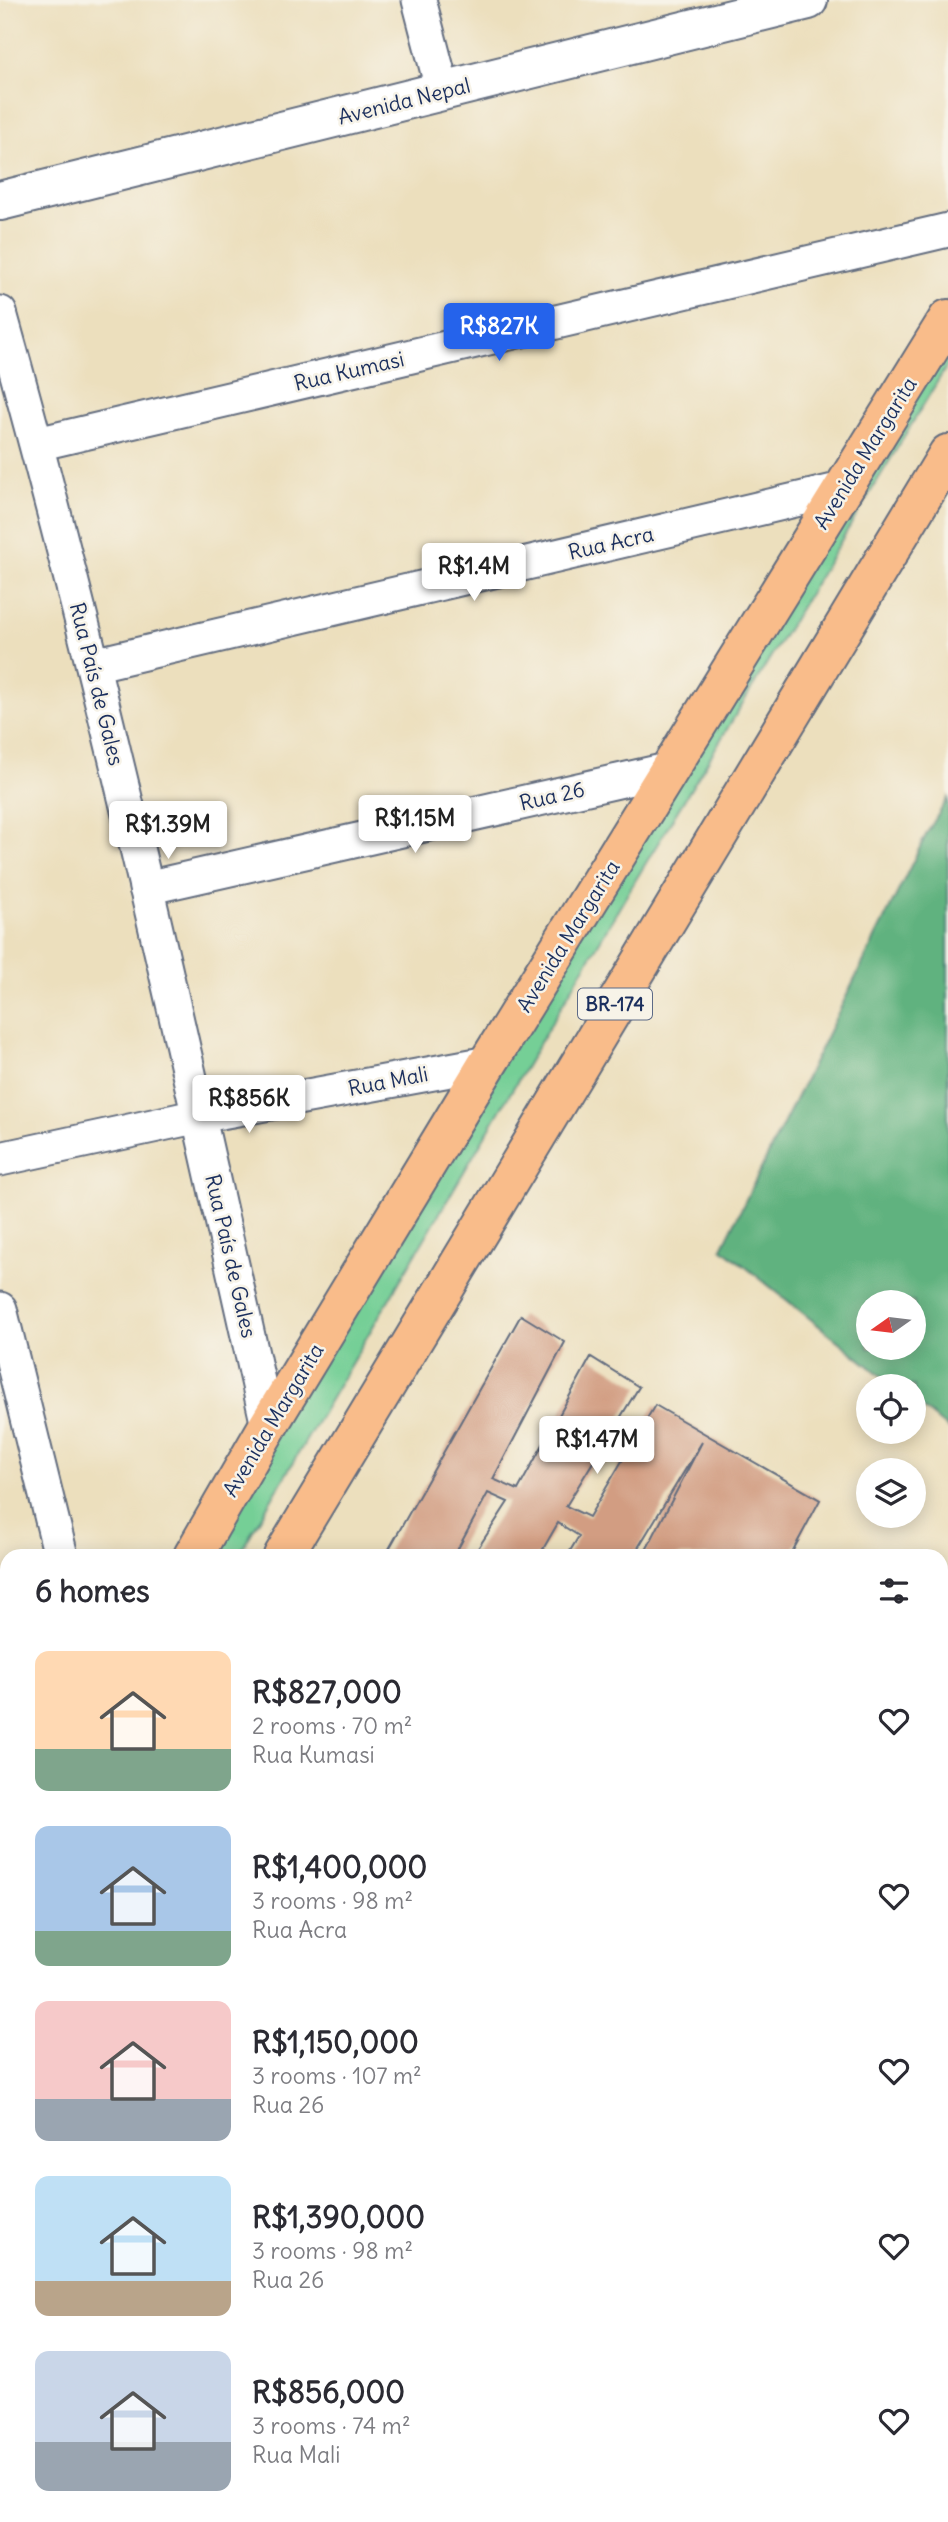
<!DOCTYPE html>
<html lang="en">
<head>
<meta charset="utf-8">
<style>
  :root { --surface:#fff; --page:#f7f7f7; --text:#2b2b33; --muted:#7c7c81; --accent:#2563eb }
  body { margin:0; font-family:Delius,sans-serif; background:var(--page); color:var(--text); height:100vh; display:flex; flex-direction:column; font-size:26px; white-space:nowrap }
  * { box-sizing:border-box; margin:0 }
  p { font-size:23px; color:var(--muted) }
  .icon { flex:none; width:38px; height:38px; fill:none; stroke:currentColor; stroke-width:2; stroke-linecap:round; stroke-linejoin:round }
  .map { position:relative; flex:1; overflow:hidden }
  .details { position:absolute; left:0px; top:1549px; width:948px; height:975px; display:flex; flex-direction:column; background:var(--surface); border-radius:21px 21px 0 0; box-shadow:0 4px 18px #0003 }
  .details>* { flex:none }
  .needle { width:46px; rotate:256deg }
  .controls { position:absolute; left:856px; top:1290px; display:grid; gap:14px }
  .controls a { display:grid; place-items:center; width:70px; height:70px; border-radius:50%; background:var(--surface); box-shadow:0 4px 18px #0003; font-size:35px }
  .price { position:absolute; translate:-50% -60px; padding:0 16px; border-radius:7px; background:#fff; color:#222; font-size:23px; line-height:46px; filter:drop-shadow(0 2px 4px #0008) }
  .price::after { content:''; position:absolute; left:50%; top:42px; width:21px; height:16px; margin-left:-10px; background:inherit; clip-path:polygon(0 0,100% 0,50% 100%) }
  .price.on { background:var(--accent); color:#fff }
  ul { padding:0; list-style:none }
  li { display:flex; align-items:center; gap:21px; height:175px; padding:0 35px }
  li span { display:grid; place-items:center; flex:none; width:196px; height:140px; border-radius:14px; color:#555 }
  li>.icon { margin-inline-start:auto }
  span .icon { width:84px; height:84px; fill:#fffc; stroke-width:1 }
  li b { font-size:30px }
  h2 { display:flex; justify-content:space-between; align-items:center; height:84px; padding:0 35px; font-size:30px }
  .map>svg:first-child { display:block }
  .green { fill:#75cf96; stroke:#487f7a; stroke-width:2 }
  .forest { fill:#60b27f; stroke:#3e706e; stroke-width:2; fill-rule:evenodd }
  .building { fill:#d29d82 }
  .lines { fill:none; stroke-linecap:round; stroke-linejoin:round }
  .minor-casing { stroke:#646d7f; stroke-width:37 }
  .tertiary-casing { stroke:#646d7f; stroke-width:42 }
  .primary-casing { stroke:#646d7f; stroke-width:42 }
  .minor { stroke:#fff; stroke-width:33 }
  .tertiary { stroke:#fff; stroke-width:38 }
  .primary { stroke:#f9bc8a; stroke-width:38 }
  .labels { text-anchor:middle; dominant-baseline:central; stroke-width:5; stroke-linejoin:round; paint-order:stroke }
  .shield { fill:#f7f3e8; stroke:#5d6a87; stroke-width:2 }
  .shield-label { font-size:19px; font-weight:bold; fill:#1b2f5e }
  .street-label { font-size:21px; fill:#1b2f5e; stroke:#f7f3e8 }
</style>
</head>
<body>
<div class="map">
<svg width="948" height="2522" viewBox="0 0 948 2522">
  <rect width="100%" height="100%" fill="#f7f3e8"/>
  <filter id="ink" filterUnits="userSpaceOnUse"><feTurbulence type="fractalNoise" baseFrequency=".0143" numOctaves="2"/><feDisplacementMap in="SourceGraphic" scale="14" xChannelSelector="R" yChannelSelector="G"/><feConvolveMatrix kernelMatrix="1 2 1 2 8 2 1 2 1" color-interpolation-filters="sRGB"/></filter>
  <filter id="wash" filterUnits="userSpaceOnUse"><feTurbulence type="fractalNoise" baseFrequency=".00686" numOctaves="4" result="noise"/><feDisplacementMap in="SourceGraphic" scale="28" xChannelSelector="R" yChannelSelector="G"/><feGaussianBlur stdDeviation="1.57" result="paint"/><feColorMatrix in="noise" values="0 0 0 0 0 0 0 0 0 0 0 0 0 0 0 0 0 1.4 0 .05"/><feComposite in="paint" operator="in"/></filter>
  <g filter="url(#wash)">
    <rect width="100%" height="100%" fill="#ecdfbd"/>
    <polygon class="green" points="948,300 948,364 632,886 238,1556 182,1556"/>
    <path class="forest" d="M948,798V1429L914,1401V1386H894L722,1248L927,833ZM868,1302H914V1348H868Z"/>
    <g id="blocks">
      <g class="building">
        <polygon points="521,1315 565,1342 493,1479 518,1490 591,1357 639,1387 566,1506 589,1517 655,1405 820,1500 790,1556 643,1556 702,1442 633,1556 567,1556 579,1536 558,1523 539,1556 473,1556 508,1502 488,1493 454,1556 385,1556"/>
        <polygon points="0,2384 7,2409 7,2505 0,2507"/>
      </g>
    </g>
  </g>
  <g filter="url(#ink)">
    <use href="#blocks" fill-opacity="0" stroke="#646d7f" stroke-width="2"/>
    <g class="lines">
      <g class="minor-casing">
        <g id="minor">
          <polyline points="419,0 443,92"/>
          <path d="M0,313C103,680 185,1053 268,1426"/>
          <polyline points="37,444 948,230"/>
          <polyline points="93,665 842,489"/>
          <polyline points="146,888 671,769"/>
          <polyline points="0,1159 199,1116 488,1063"/>
          <polyline points="0,1309 61,1556"/>
          <polyline points="942,1633 948,1631"/>
          <polyline points="942,1869 948,1867"/>
          <polyline points="942,2100 948,2099"/>
          <polyline points="0,2259 7,2287"/>
          <polyline points="942,2339 948,2338"/>
          <polyline points="65,2516 67,2522"/>
          <polyline points="304,2516 305,2522"/>
          <polyline points="551,2516 552,2522"/>
          <polyline points="206,2522 227,2516"/>
        </g>
      </g>
      <g class="tertiary-casing">
        <polyline id="tertiary" points="0,201 808,0"/>
      </g>
      <g class="primary-casing">
        <g id="primary">
          <polyline points="193,1556 268,1426 488,1063 948,319"/>
          <polyline points="283,1556 948,454"/>
          <polyline points="0,1879 7,1868"/>
          <polyline points="0,2023 7,2012"/>
        </g>
      </g>
      <use href="#minor" class="minor"/>
      <use href="#tertiary" class="tertiary"/>
      <use href="#primary" class="primary"/>
    </g>
  </g>
  <g class="labels">
    <rect class="shield" x="578" y="988.5" width="74" height="31" rx="5"/>
    <g class="shield-label">
      <text x="615" y="1004">BR-174</text>
    </g>
    <g class="street-label">
      <text transform="translate(404 101) rotate(-14)">Avenida Nepal</text>
      <text transform="translate(349 371) rotate(-13)">Rua Kumasi</text>
      <text transform="translate(865 453) rotate(-58)">Avenida Margarita</text>
      <text transform="translate(611 543) rotate(-13)">Rua Acra</text>
      <text transform="translate(97 684) rotate(76)">Rua País de Gales</text>
      <text transform="translate(552 796) rotate(-13)">Rua 26</text>
      <text transform="translate(568 936) rotate(-58)">Avenida Margarita</text>
      <text transform="translate(388 1081) rotate(-11)">Rua Mali</text>
      <text transform="translate(231 1256) rotate(77)">Rua País de Gales</text>
      <text transform="translate(273 1420) rotate(-59)">Avenida Margarita</text>
    </g>
  </g>
</svg>
<div class="controls">
<a><svg class="needle" viewBox="-14 -14 28 28"><path d="M0-13l5 13h-10z" fill="#e53935"/><path d="M0 13l5-13h-10z" fill="#7c7c81"/></svg></a>
<a><svg class="icon" aria-label="locate" viewBox="0 0 24 24"><circle cx="12" cy="12" r="6"/><path d="M12 2v4M12 18v4M2 12h4M18 12h4"/></svg></a>
<a><svg class="icon" aria-label="layers" viewBox="0 0 24 24"><path d="M12 4l9 5-9 5-9-5zM3 14l9 5 9-5"/></svg></a>
</div>
<b class="price on" style="left:499px;top:363px">R$827K</b>
<b class="price" style="left:474px;top:603px">R$1.4M</b>
<b class="price" style="left:415px;top:855px">R$1.15M</b>
<b class="price" style="left:168px;top:861px">R$1.39M</b>
<b class="price" style="left:249px;top:1135px">R$856K</b>
<b class="price" style="left:597px;top:1476px">R$1.47M</b>
<section class="details">
<h2>6 homes<svg class="icon" aria-label="filters" viewBox="0 0 24 24"><path d="M4 7h16M4 17h16"/><circle cx="9" cy="7" r="2"/><circle cx="15" cy="17" r="2"/></svg></h2>
<ul>
<li><span style="background:linear-gradient(#ffd9b3 70%,#7fa58c 0)"><svg class="icon" aria-label="home" viewBox="0 0 24 24"><path d="M3 11l9-7 9 7M6 9v11h12V9"/></svg></span><div><b>R$827,000</b><p>2 rooms · 70 m²</p><p>Rua Kumasi</p></div><svg class="icon" aria-label="heart" viewBox="0 0 24 24"><path d="M12 20l-8-8c-3-5 5-10 8-4 3-6 11-1 8 4z"/></svg></li>
<li><span style="background:linear-gradient(#a9c7e8 75%,#7fa58c 0)"><svg class="icon" aria-label="home" viewBox="0 0 24 24"><path d="M3 11l9-7 9 7M6 9v11h12V9"/></svg></span><div><b>R$1,400,000</b><p>3 rooms · 98 m²</p><p>Rua Acra</p></div><svg class="icon" aria-label="heart" viewBox="0 0 24 24"><path d="M12 20l-8-8c-3-5 5-10 8-4 3-6 11-1 8 4z"/></svg></li>
<li><span style="background:linear-gradient(#f6c9c9 70%,#9aa5b1 0)"><svg class="icon" aria-label="home" viewBox="0 0 24 24"><path d="M3 11l9-7 9 7M6 9v11h12V9"/></svg></span><div><b>R$1,150,000</b><p>3 rooms · 107 m²</p><p>Rua 26</p></div><svg class="icon" aria-label="heart" viewBox="0 0 24 24"><path d="M12 20l-8-8c-3-5 5-10 8-4 3-6 11-1 8 4z"/></svg></li>
<li><span style="background:linear-gradient(#bfe0f5 75%,#b9a48a 0)"><svg class="icon" aria-label="home" viewBox="0 0 24 24"><path d="M3 11l9-7 9 7M6 9v11h12V9"/></svg></span><div><b>R$1,390,000</b><p>3 rooms · 98 m²</p><p>Rua 26</p></div><svg class="icon" aria-label="heart" viewBox="0 0 24 24"><path d="M12 20l-8-8c-3-5 5-10 8-4 3-6 11-1 8 4z"/></svg></li>
<li><span style="background:linear-gradient(#c9d6e8 65%,#9aa5b1 0)"><svg class="icon" aria-label="home" viewBox="0 0 24 24"><path d="M3 11l9-7 9 7M6 9v11h12V9"/></svg></span><div><b>R$856,000</b><p>3 rooms · 74 m²</p><p>Rua Mali</p></div><svg class="icon" aria-label="heart" viewBox="0 0 24 24"><path d="M12 20l-8-8c-3-5 5-10 8-4 3-6 11-1 8 4z"/></svg></li>
</ul>
</section>
</div>
</body>
</html>
